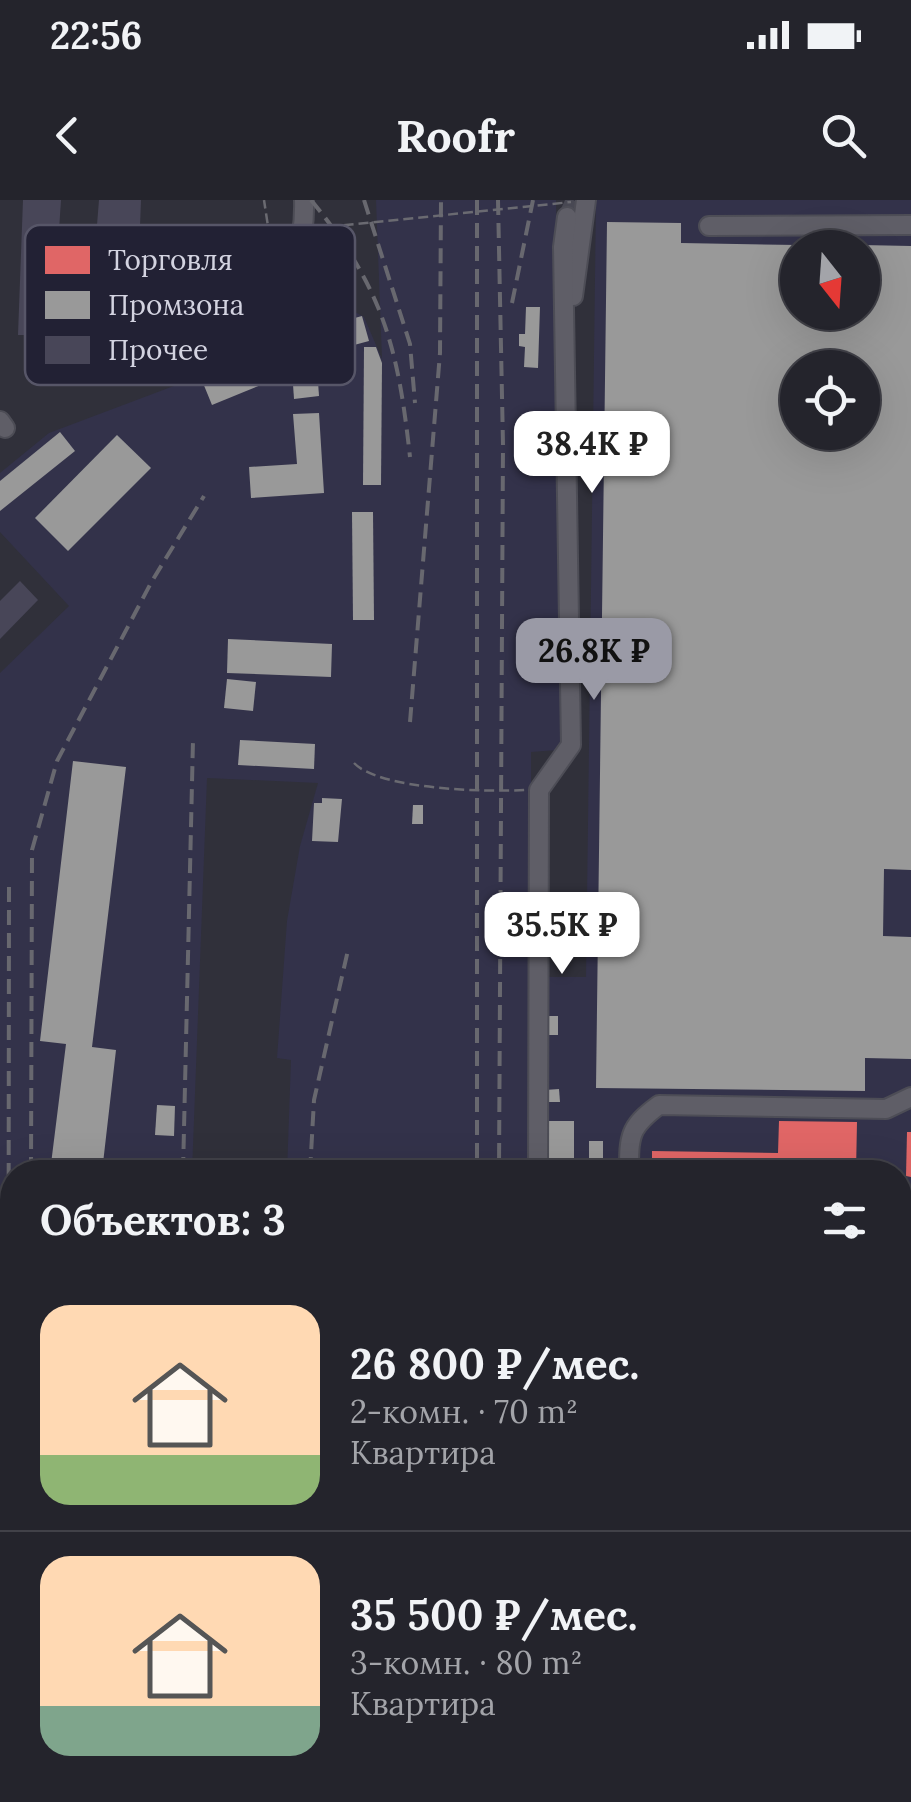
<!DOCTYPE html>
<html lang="ru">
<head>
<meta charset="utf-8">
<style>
  :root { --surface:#24242c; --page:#2c2c34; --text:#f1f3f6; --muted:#a3a4a9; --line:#414148; --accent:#9a9aa6 }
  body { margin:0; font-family:Lora,serif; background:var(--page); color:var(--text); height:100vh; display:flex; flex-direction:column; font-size:38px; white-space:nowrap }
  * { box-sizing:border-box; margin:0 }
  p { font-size:32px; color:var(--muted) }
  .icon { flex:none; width:55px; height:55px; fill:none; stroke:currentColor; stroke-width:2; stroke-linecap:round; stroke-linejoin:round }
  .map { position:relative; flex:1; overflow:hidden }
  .details { position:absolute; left:0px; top:960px; width:912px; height:642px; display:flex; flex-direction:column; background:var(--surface); border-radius:40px 40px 0 0; box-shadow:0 10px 40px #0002,0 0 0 2px var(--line) }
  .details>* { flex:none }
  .needle { width:65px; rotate:163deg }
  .tools { position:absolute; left:780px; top:30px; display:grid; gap:20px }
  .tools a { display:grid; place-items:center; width:100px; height:100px; border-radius:50%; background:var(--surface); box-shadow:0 10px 40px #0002,0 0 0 2px var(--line); font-size:50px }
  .price { position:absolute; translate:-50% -85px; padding:0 22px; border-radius:20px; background:#fff; color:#222; font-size:32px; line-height:65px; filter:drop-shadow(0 2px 5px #0008) }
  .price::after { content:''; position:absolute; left:50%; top:60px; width:30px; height:22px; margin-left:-15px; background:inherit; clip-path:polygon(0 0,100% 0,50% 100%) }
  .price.active { background:var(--accent); color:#111 }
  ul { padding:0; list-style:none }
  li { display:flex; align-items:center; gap:30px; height:250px; padding:0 40px }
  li+li { border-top:2px solid var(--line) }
  li span { display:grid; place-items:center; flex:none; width:280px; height:200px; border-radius:30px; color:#555 }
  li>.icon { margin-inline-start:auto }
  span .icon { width:120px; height:120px; fill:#fffc; stroke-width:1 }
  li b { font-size:42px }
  h2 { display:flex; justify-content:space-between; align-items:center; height:120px; padding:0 40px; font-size:42px }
  .status { display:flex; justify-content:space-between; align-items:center; height:70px; padding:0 50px; background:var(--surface); direction:ltr }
  .status svg { height:28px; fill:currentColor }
  header { display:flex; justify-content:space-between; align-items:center; height:130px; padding:0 40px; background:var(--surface); font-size:45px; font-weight:700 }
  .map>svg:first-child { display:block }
  .built { fill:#33324a; fill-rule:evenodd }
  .green { fill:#43406a }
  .shops { fill:#e06666 }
  .industry { fill:#999; fill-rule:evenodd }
  .building { fill:#484658 }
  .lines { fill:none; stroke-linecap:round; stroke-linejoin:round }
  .minor-tunnel { stroke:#484853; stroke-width:18; stroke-dasharray:18 9; stroke-linecap:butt }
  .minor-casing { stroke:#4d4d56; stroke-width:22 }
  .path { stroke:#6a6a71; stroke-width:2.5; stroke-dasharray:10 5; stroke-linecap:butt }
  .minor { stroke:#5f5e67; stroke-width:18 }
  .rail { stroke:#68686f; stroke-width:4; stroke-dasharray:15 8; stroke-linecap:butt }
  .path-bridge { stroke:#6a6a71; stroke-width:2.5; stroke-dasharray:10 5; stroke-linecap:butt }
  .key { fill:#222134; stroke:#575668; stroke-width:2.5 }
  .key-label { font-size:28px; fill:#d3d3e0 }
</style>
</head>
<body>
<div class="status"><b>22:56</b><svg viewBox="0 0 49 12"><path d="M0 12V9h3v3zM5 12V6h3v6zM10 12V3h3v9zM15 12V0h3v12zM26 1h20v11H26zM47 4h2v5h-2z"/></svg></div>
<header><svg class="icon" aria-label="back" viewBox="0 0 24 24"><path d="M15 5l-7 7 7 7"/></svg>Roofr<svg class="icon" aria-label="search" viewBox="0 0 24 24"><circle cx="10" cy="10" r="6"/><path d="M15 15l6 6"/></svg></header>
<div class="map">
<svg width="911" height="1602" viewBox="0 0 911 1602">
  <rect width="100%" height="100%" fill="#30303a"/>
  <path class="built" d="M376,0H556L563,544L557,550L531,552V777H586L596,0H911V1602H0V473L69,406L0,332V273L49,233L195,178L323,124L357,113L364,117L382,159ZM798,48H862V112H798ZM798,168H862V232H798ZM207,578L318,583L300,646L287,721L277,858L291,860L287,972H900V1590H12V972H192Z"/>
  <polygon class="green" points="911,1385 911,1602 755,1602 754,1590 900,1590 900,1388"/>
  <g class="shops">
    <polygon points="779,921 857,922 856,972 652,972 652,951 778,953"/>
    <polygon points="907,932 911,932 911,977 906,976"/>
    <rect x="900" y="1035" width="11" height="23"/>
    <polygon points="900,1085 911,1085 911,1203 900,1202"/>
  </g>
  <g class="industry">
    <path d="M607,22L681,23V43L798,45V112H862V45L911,46V670L884,669L883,736L911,737V859L865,858V891L596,888ZM798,168H862V232H798Z"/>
    <polygon points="526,107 540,107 538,168 524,167 525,147 519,146 519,134 525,134"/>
    <polygon points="362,116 369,141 343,148 336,123"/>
    <polygon points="364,147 376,147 382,163 381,285 363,285"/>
    <polygon points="316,153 319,196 294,199 291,155"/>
    <polygon points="269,156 278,178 212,205 203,183"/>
    <polygon points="319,213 324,293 251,298 249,267 297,264 293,214"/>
    <polygon points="60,232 75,251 0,311 0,281"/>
    <polygon points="117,235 151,268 68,351 35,318"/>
    <polygon points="352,312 373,312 374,420 353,420"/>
    <polygon points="228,439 332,444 331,477 227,473"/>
    <polygon points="227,479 256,482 253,511 224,508"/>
    <polygon points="240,540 315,544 314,569 238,565"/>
    <polygon points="73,561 126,567 92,847 116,850 102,972 50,972 66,844 40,841"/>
    <polygon points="322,598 342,599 338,642 312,641 314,603 322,603"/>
    <polygon points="413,605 423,605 423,624 412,624"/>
    <polygon points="546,816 558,816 558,835 545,835"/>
    <polygon points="559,889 560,902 546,902 545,890"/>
    <polygon points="157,905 175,906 174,936 155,935"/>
    <rect x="546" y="921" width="28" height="51"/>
    <rect x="589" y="941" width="14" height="31"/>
    <polygon points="59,1590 95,1590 97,1602 60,1602"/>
    <polygon points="151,1590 183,1590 183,1602 150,1602"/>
    <polygon points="245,1590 268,1590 268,1597 276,1597 276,1602 249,1602 249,1595 245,1595"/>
    <rect x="536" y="1590" width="20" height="11"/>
  </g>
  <g class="building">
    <polygon points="23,0 61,0 52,135 18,135"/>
    <polygon points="99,0 141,0 140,26 97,25"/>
    <polygon points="20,381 38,400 0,439 0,401"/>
  </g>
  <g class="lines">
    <polyline class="minor-tunnel" points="567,17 575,0"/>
    <g class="minor-casing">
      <g id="minor">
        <polyline points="709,26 911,25"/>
        <polyline points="573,96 586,0"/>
        <path d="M232,128C280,87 306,68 304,0"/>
        <polyline points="0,221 5,228"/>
        <polyline points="538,972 539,590 571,545 563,47 567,17"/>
        <path d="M629,972C629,936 629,927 659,905L886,909L911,897"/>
      </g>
    </g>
    <g class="path">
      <polyline points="246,94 269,33 264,0"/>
      <path d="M354,563C380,590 487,592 525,590"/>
      <polyline points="562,1602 563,1590"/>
    </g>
    <use href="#minor" class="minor"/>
    <g class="rail">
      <path d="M311,0C383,88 398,147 410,257"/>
      <polyline points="364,0 410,144 415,203"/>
      <polyline points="477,0 477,972"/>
      <polyline points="498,0 503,245 499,972"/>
      <polyline points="512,103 533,0"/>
      <polyline points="410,522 440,153 441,0"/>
      <polyline points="9,687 8,1557 12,1587"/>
      <polyline points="31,972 32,650 57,561 152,381 204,296"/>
      <polyline points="183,972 193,540"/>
      <polyline points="310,972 314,900 348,750"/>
      <polyline points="900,1362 911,1357"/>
      <polyline points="900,1392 911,1386"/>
      <polyline points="36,1590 38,1602"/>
      <polyline points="477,1590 477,1602"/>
      <polyline points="141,1602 142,1590"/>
      <polyline points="309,1602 309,1590"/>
      <polyline points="498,1602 498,1590"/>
      <polyline points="640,1602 644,1590"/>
      <polyline points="683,1602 691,1590"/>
    </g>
    <polyline class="path-bridge" points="269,33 571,2"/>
  </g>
  <rect x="25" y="25" width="330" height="160" rx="15" class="key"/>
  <rect x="45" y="46" width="45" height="28" fill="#e06666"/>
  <rect x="45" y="91" width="45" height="28" fill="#999"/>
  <rect x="45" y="136" width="45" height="28" fill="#484658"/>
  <g class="key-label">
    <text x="108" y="70">Торговля</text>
    <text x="108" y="115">Промзона</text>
    <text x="108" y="160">Прочее</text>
  </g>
</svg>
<div class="tools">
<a><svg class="needle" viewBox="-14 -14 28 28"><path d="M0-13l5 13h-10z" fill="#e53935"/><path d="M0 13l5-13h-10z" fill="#a3a4a9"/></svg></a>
<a><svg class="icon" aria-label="locate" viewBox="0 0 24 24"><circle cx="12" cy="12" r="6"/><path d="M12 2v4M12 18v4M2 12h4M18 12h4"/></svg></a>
</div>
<b class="price" style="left:592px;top:296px">38.4K ₽</b>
<b class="price active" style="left:594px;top:503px">26.8K ₽</b>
<b class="price" style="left:562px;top:777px">35.5K ₽</b>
<section class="details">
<h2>Объектов: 3<svg class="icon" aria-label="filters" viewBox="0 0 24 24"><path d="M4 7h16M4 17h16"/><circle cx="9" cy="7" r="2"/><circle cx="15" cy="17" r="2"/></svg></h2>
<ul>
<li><span style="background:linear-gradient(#ffd9b3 75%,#8fb573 0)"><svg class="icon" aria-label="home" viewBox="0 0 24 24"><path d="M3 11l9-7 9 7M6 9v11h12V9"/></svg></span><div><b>26 800 ₽/мес.</b><p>2-комн. · 70 m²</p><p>Квартира</p></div></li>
<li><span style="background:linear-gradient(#ffd9b3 75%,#7fa58c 0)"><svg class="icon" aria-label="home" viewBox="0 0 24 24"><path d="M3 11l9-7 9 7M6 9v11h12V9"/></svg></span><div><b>35 500 ₽/мес.</b><p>3-комн. · 80 m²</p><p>Квартира</p></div></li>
</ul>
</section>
</div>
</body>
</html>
